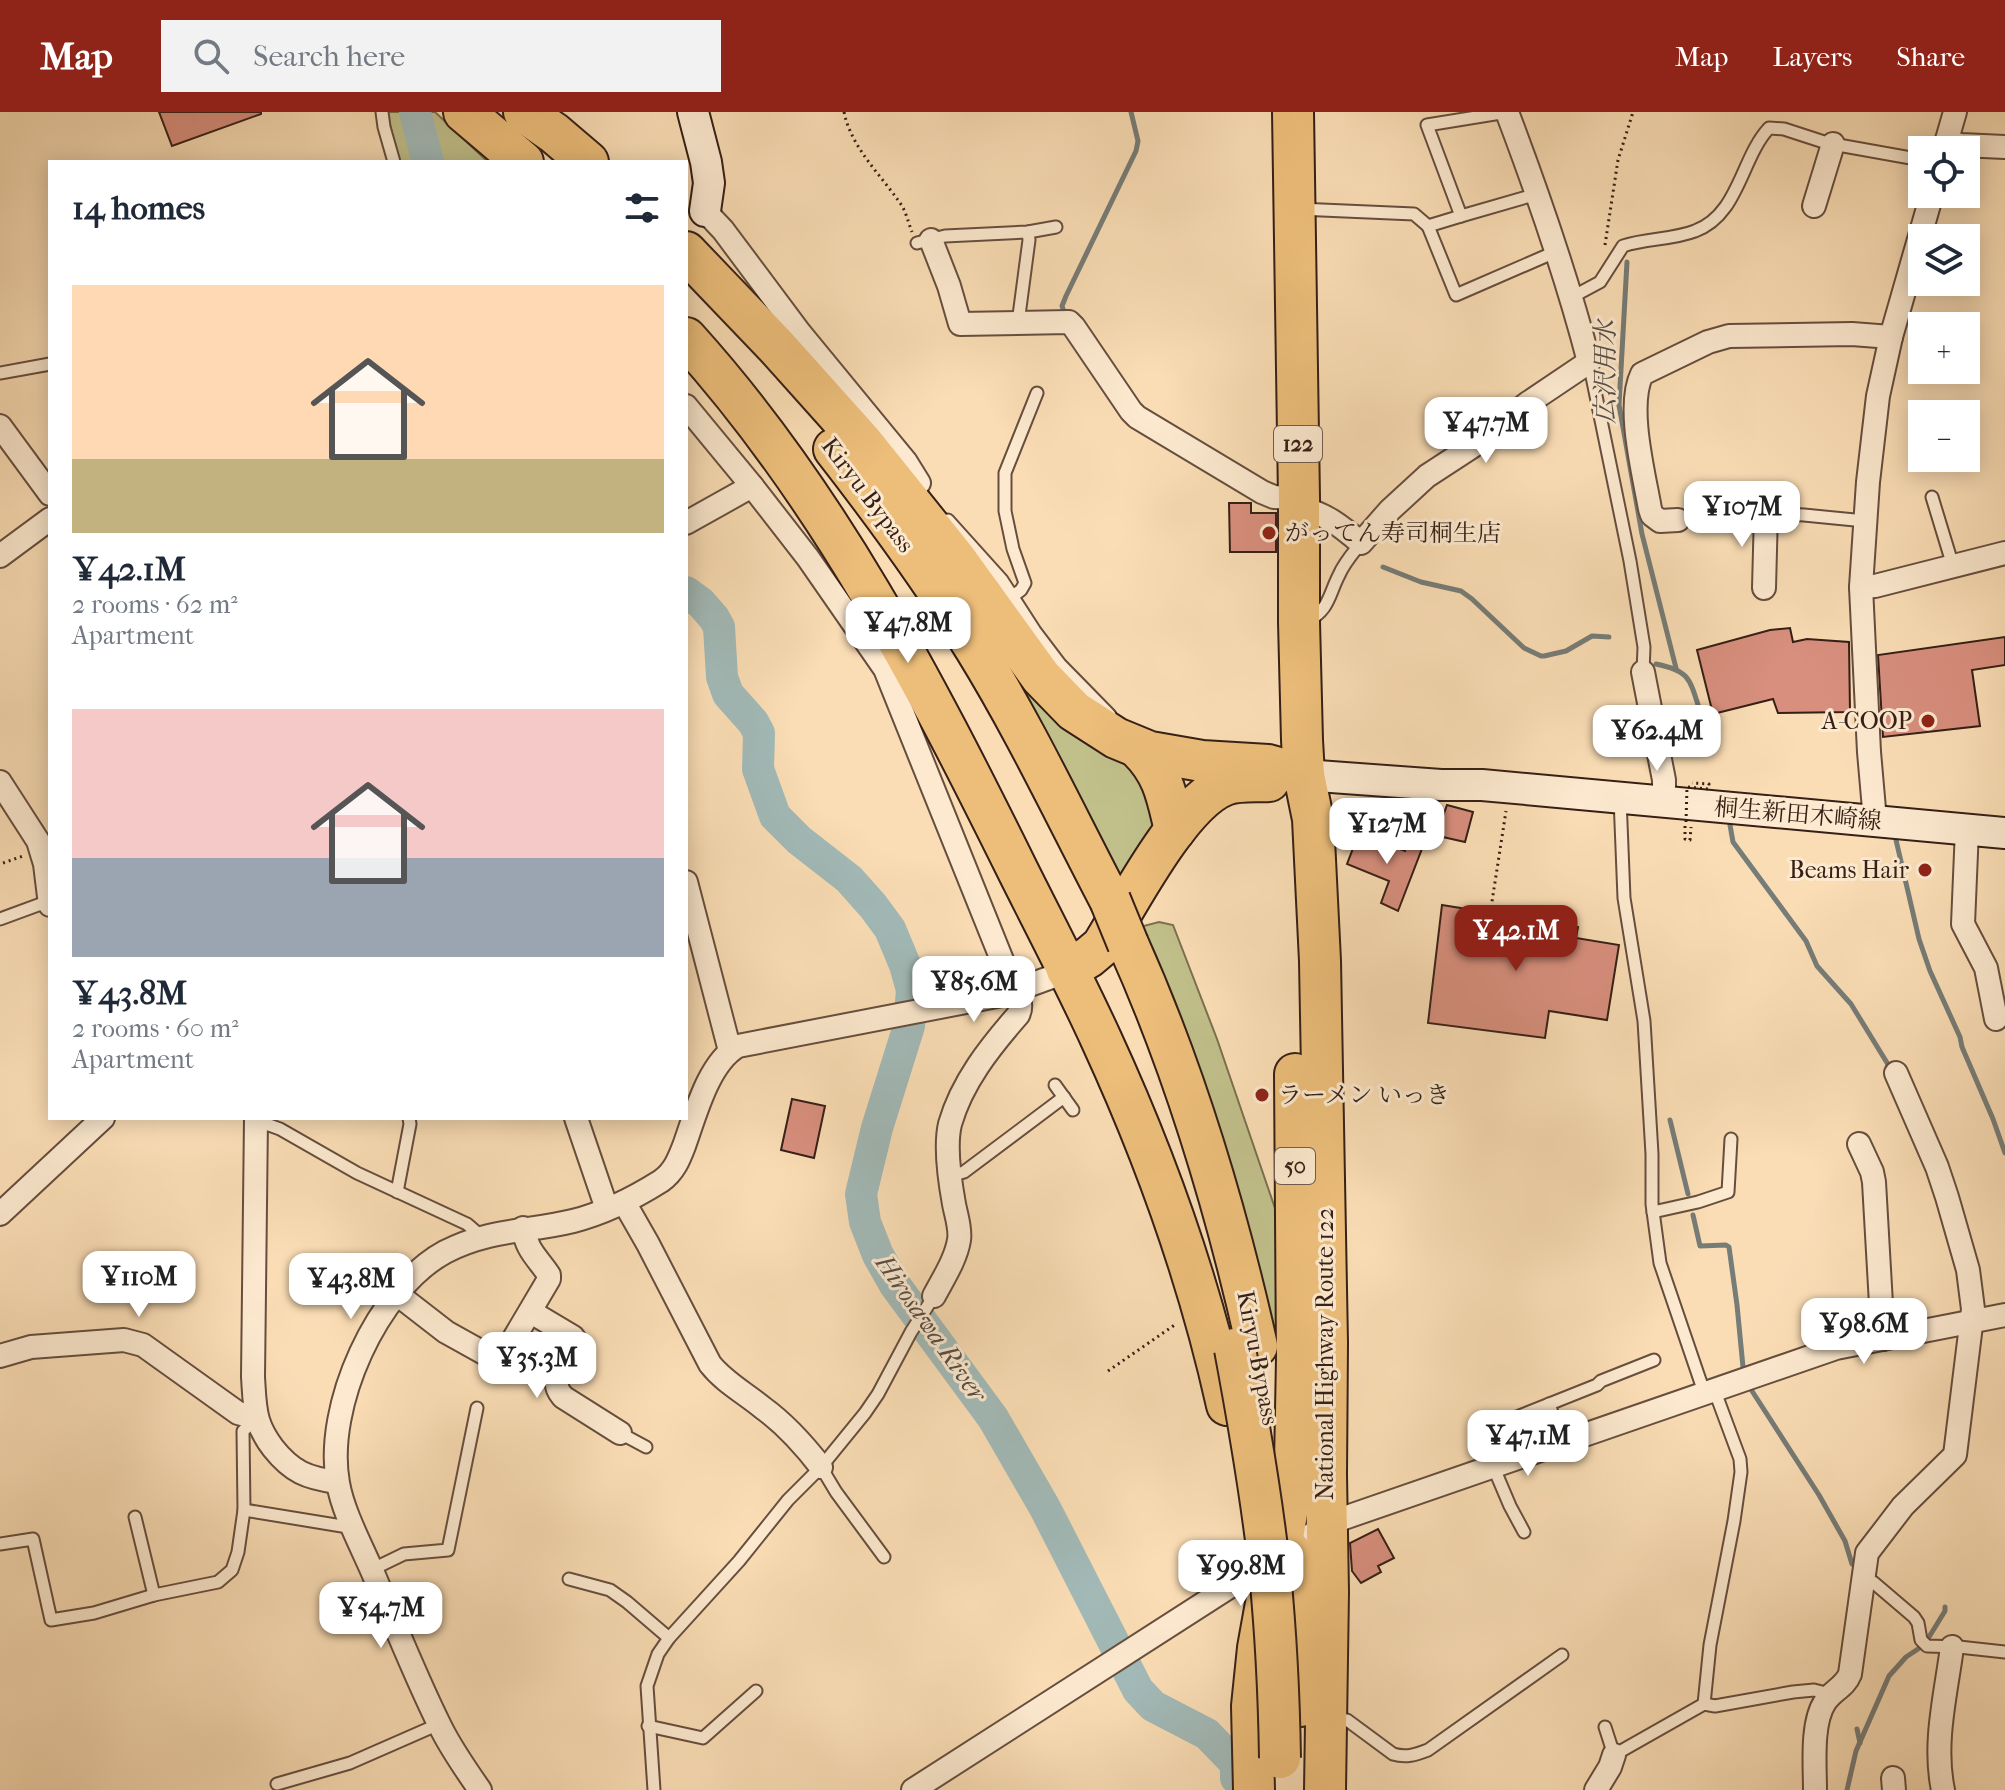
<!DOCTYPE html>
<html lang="en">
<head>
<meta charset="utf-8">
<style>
  :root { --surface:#fff; --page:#f2f2f3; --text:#1f2937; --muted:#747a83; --accent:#8f2418 }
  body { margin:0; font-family:"IM FELL French Canon","Noto Serif JP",serif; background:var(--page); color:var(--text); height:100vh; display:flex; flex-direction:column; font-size:30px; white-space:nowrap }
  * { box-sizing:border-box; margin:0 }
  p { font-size:26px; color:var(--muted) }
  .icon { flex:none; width:44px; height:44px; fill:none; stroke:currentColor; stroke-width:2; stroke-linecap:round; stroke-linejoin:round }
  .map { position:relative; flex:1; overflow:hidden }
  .sheet { position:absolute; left:48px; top:48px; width:640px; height:960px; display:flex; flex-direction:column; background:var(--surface); border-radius:0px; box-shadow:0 4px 20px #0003 }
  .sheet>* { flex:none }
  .controls { position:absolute; left:1908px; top:24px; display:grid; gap:16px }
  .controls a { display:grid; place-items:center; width:72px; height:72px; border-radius:0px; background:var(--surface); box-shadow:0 4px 20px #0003; font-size:40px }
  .price { position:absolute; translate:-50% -68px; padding:0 18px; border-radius:16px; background:#fff; color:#222; font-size:26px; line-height:52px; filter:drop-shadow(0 2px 4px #0008) }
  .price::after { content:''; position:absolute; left:50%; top:48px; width:24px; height:18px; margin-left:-12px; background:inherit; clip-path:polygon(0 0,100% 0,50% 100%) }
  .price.active { background:var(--accent); color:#fff }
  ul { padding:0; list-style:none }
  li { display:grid; align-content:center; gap:16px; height:424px; padding:0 24px }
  li span { display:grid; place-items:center; height:248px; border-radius:0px; color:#555 }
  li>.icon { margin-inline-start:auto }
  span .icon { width:144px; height:144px; fill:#fffc; stroke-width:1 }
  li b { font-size:34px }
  h2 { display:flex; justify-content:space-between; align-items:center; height:96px; padding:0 24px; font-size:34px }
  header { display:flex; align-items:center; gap:48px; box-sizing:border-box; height:112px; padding:0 40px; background:var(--accent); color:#fff }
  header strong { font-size:38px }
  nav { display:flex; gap:44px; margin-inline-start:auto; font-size:28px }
  .search { width:560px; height:72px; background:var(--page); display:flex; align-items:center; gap:20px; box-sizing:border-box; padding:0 28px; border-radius:0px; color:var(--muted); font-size:30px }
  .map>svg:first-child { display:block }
  .green { fill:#c1c08b; stroke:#7b7050; stroke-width:2 }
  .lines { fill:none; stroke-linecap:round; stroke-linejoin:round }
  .stream { stroke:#767c77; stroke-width:5 }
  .river { stroke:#a2bab8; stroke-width:32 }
  .building { fill:#d88f7e; stroke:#351f16; stroke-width:2 }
  .lane-casing { stroke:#664e3e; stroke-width:15 }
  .street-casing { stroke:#664e3e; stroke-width:26 }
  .secondary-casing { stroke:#351f16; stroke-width:34 }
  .highway-casing { stroke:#351f16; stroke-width:44 }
  .path { stroke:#351f16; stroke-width:3; stroke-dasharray:2 4; stroke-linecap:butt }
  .lane { stroke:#fce9cf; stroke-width:11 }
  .street { stroke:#fce9cf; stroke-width:22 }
  .secondary { stroke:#fce9cf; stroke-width:30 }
  .highway { stroke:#edbe7a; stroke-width:40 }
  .highway-bridge-casing { stroke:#351f16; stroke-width:44; stroke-linecap:butt }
  .path-bridge { stroke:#351f16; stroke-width:3; stroke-dasharray:2 4; stroke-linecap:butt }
  .highway-bridge { stroke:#edbe7a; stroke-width:40 }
  .poi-dot { fill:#8f2418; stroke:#fce9cf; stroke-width:3 }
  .labels { text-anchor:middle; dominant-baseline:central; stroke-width:6; stroke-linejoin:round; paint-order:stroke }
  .shield { fill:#fce9cf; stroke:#715c4e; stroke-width:2 }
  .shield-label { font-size:22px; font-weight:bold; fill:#351f16 }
  .street-label { font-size:24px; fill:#351f16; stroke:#fce9cf }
  .poi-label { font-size:24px; fill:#351f16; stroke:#fce9cf; text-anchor:start }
  .water-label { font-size:26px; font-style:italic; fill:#564e47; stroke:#fce9cf }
</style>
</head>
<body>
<header>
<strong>Map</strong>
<div class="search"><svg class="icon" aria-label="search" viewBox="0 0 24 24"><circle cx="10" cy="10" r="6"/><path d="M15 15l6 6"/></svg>Search here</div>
<nav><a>Map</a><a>Layers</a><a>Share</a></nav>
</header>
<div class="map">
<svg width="2005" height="1678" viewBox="0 0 2005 1678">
  <rect width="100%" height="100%" fill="#faddb5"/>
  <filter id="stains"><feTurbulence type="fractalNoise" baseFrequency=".0025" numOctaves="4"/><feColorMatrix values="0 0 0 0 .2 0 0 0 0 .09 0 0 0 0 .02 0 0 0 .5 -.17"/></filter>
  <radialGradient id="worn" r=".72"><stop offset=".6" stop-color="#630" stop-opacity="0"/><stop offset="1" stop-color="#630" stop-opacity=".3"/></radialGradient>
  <g class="green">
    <polygon points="387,0 407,0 411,21 420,50 399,50"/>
    <polygon points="425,0 435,0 488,50 443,50"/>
    <polygon points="1036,570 1133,645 1161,711 1120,780 1016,580"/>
    <polygon points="1159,810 1173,813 1217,927 1278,1105 1281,1213 1266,1227 1136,816"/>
  </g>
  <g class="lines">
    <g class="stream">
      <polyline points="1627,150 1619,293 1642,422 1676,556"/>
      <polyline points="1064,200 1062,194 1066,184 1136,39 1138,29 1131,0"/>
      <polyline points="1383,455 1421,470 1461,479 1472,487 1524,536 1541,544 1544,544 1566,539 1592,524 1609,525"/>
      <path d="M1656,552C1688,559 1689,564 1699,596"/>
      <polyline points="1730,713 1733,730 1806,829 1817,854 1851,892 1889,954"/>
      <polyline points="1896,728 1919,827 1930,859 1960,925 1962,935 1993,1007 2005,1041"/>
      <polyline points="1670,1008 1688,1082"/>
      <polyline points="1693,1103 1700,1134 1726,1133 1729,1135 1737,1193 1743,1255"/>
      <polyline points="1752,1279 1819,1383 1845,1429 1852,1452"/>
      <polyline points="1929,1525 1945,1499 1945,1495"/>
      <polyline points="1857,1617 1860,1631"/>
      <polyline points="1847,1678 1856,1639 1889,1564 1906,1545 1918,1537"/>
    </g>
    <g class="river">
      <polyline points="415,0 428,50"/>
      <polyline points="686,480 701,491 714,506 719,515 722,565 728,582 753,610 759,621 758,657 775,704 799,728 849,767 873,794 890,817 905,853 912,878 909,914 877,1016 861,1082 865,1110 878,1143 895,1173 993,1306 1045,1396 1138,1578 1153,1594 1207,1622 1236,1652 1236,1666"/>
    </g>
  </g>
  <g class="building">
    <polygon points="159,0 261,0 261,2 172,34"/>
    <polygon points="1229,391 1251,391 1251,401 1276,401 1276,440 1230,440"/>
    <polygon points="1790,516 1793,530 1807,527 1849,530 1850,600 1778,601 1773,587 1713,602 1697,538 1770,518"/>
    <polygon points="2005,525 2005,553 1972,558 1980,614 1883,625 1878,543"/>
    <polygon points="1447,693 1473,700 1465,730 1434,723 1437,709 1441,710"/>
    <polygon points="1359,721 1405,739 1409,729 1423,734 1398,799 1381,791 1389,769 1347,752"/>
    <polygon points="1442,793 1578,815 1576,826 1619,833 1607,908 1549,899 1545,926 1428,911"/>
    <polygon points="792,987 825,994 814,1046 781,1038"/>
    <polygon points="1378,1417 1394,1446 1378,1454 1381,1460 1361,1471 1352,1459 1350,1431"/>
  </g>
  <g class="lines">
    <g class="lane-casing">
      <g id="lane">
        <polyline points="382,0 384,15 394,50"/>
        <polyline points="1507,0 1427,13 1461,104 1537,82"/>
        <polyline points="1299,97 1414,102 1428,114 1461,104"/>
        <polyline points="1428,114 1456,183 1555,140"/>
        <polyline points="917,131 945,124 1028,120 1056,115"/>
        <path d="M1572,185L1600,170L1623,134C1646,126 1672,128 1695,119C1739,103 1741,46 1769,16L1784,17L1827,31L1922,48"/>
        <polyline points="1018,211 1029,128 1028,120"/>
        <polyline points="1589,250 1630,449 1644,535 1643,560"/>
        <polyline points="0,261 50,252"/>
        <polyline points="1932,385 1953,454"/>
        <polyline points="948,408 1002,468 1035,519 1060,552 1110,603"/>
        <polyline points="1678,408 1706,399 1717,398 1804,403 1865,409"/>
        <polyline points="1013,484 1021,478 1025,471 1013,437 1005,399 1005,361 1037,281"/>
        <path d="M1307,509C1329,499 1329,482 1339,463C1344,451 1353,441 1361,431"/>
        <polyline points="1620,686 1624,786 1644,909 1652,1042 1652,1092 1660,1151 1704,1280"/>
        <polyline points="0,807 49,789"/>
        <polyline points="1055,973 1073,998"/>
        <polyline points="256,1011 269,1013 280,1017 357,1061 467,1112 482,1125"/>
        <polyline points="950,1064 964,1060 1064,985"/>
        <polyline points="397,1080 410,1012 409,1006"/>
        <polyline points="1653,1100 1698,1090 1728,1080 1731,1027"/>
        <polyline points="1549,1292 1562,1329"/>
        <polyline points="1492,1315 1597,1273 1601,1269 1654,1248"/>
        <polyline points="620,1321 646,1335"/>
        <polyline points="1493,1354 1510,1394 1524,1420"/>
        <polyline points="821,1355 836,1380 884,1445"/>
        <polyline points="244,1398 354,1416"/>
        <polyline points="135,1405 154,1483"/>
        <polyline points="0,1432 33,1427 51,1508 94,1501 154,1483 218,1470 232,1458 238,1440 244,1398 243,1319 257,1306"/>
        <polyline points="371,1458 404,1442 448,1438 477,1296"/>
        <polyline points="1863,1466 1873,1470 1914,1505 1918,1511 1921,1528 1927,1534 1959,1535 2005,1540"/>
        <polyline points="569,1467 610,1478 627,1490 669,1526"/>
        <polyline points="1704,1592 1710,1533 1734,1409 1741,1360 1740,1347 1714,1277"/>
        <path d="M1334,1605L1347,1608L1393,1642C1406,1646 1415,1643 1428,1638L1562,1543"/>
        <polyline points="648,1614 703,1626 756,1579"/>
        <polyline points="1605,1615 1614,1643 1704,1592 1715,1594 1793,1580 1814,1578 1830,1582"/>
        <polyline points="277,1672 350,1651 439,1612"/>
        <polyline points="654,1678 647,1574 658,1542 669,1526 739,1449 788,1388 821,1355 865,1301 878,1282 911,1220 934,1184"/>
      </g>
    </g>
    <g class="street-casing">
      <g id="street">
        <polyline points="1946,30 1961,33 2005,35"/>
        <polyline points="1944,38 1955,0"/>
        <polyline points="1814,94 1833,32"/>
        <polyline points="705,99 723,118 800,221 906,350 919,371 904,381"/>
        <polyline points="931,128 949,174 960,212 1069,210 1074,215 1131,299 1137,305 1262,380 1274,385 1299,386"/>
        <path d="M686,294L752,374L808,446L885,557L1008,863C1014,875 1025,890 1018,903C990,935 962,970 950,1012C945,1033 950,1070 954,1092C956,1103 961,1117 959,1128C956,1147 943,1167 934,1184"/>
        <polyline points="0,314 50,382"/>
        <path d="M1299,396C1324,400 1342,415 1361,431L1390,398L1427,364L1473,334L1528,291L1589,250C1567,165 1538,82 1507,0"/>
        <path d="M1678,408L1660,409L1652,403L1650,397C1644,362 1626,294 1642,262L1708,230L1729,224L1852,222L1891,225"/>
        <polyline points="686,411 752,374"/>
        <polyline points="0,444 50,407"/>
        <polyline points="1861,475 1875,474 2005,441"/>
        <polyline points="1764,476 1766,400"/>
        <polyline points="1643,560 1664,668 1664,689"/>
        <polyline points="0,670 38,729 45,752 50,793"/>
        <polyline points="1872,709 1874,697 1869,640 1861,475 1868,370 1878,284 1891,225 1932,82"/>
        <polyline points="1967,717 1963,812 1986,856 1996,907"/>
        <polyline points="686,770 730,939"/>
        <path d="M256,1006L253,1265C254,1279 254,1295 258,1308C261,1318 267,1328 273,1336C292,1360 307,1366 337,1370"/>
        <polyline points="576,1006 607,1097"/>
        <polyline points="1859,1032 1872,1060 1874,1070 1883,1227"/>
        <path d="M624,1090L648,1132L710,1252C724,1270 745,1281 763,1296C785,1312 804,1333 821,1355"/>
        <polyline points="0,1102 103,1006"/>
        <path d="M397,1182L446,1220L500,1250L549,1167V1163C537,1145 527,1139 523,1116"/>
        <path d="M531,1200L573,1225L577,1231C573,1243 556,1264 557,1273C557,1278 560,1281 563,1285L620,1321"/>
        <polyline points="0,1244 31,1235 124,1228 143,1233 238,1301 257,1306"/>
        <polyline points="1893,1666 1894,1678"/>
        <path d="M480,1678C466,1658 452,1638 441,1616C416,1566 395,1513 373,1461C361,1433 343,1400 338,1371C324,1295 377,1177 445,1140C489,1117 528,1120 573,1109C605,1101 634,1086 661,1069C674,1060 679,1047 684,1034C695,1004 708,951 738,934L1002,883L1049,866L1067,858"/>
        <polyline points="913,1678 1307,1425 1344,1406 1836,1236 2005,1203"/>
        <polyline points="1596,1678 1610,1655 1614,1643"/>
        <path d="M1815,1678C1815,1654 1811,1611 1825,1590C1832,1579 1845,1575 1850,1562L1867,1441L1903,1394L1955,1343L1973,1197L1968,1158L1947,1085L1937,1055L1896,961"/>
        <path d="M1943,1678C1933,1631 1946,1582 1952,1535"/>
      </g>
    </g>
    <g class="secondary-casing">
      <g id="secondary">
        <polyline points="693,0 706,50 709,71 705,99"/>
        <polyline points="1304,663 1441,673 1482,673 2005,721"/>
      </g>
    </g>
    <g class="highway-casing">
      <g id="highway">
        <polyline points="464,0 523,50"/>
        <polyline points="524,0 554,21 588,50"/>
        <polyline points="1293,0 1299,386 1299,510 1302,628 1304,663 1313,707 1320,849 1327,1231 1326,1363 1328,1480 1325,1678"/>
        <polyline points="686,140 776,234 862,330 955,446 1041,565 1074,599 1116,626 1150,640 1202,649 1268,653 1304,663"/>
        <path d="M686,226C828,383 925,571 1018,759C1046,815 1075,870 1101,927C1155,1044 1199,1167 1227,1293"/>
        <path d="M834,337C884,401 932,467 975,536C1025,617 1066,704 1110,788"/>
        <path d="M1139,637C1164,662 1167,685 1175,718"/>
        <path d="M1128,832C1186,961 1226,1096 1257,1234"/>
        <path d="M1067,858L1089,845L1102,834C1128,792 1180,690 1225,673C1239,668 1254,670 1269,669"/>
        <polyline points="1290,1439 1299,1549 1301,1594"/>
        <polyline points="1254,1678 1252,1594 1258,1536 1267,1486 1280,1444 1295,1352 1297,1246 1295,962"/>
      </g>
    </g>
    <g class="path">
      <path d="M844,0C851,35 880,62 900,91C906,99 908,110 912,120"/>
      <polyline points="1605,133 1618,48 1633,0"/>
      <polyline points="1685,714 1685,727 1690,728 1691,715"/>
      <polyline points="3,751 23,744"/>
      <polyline points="1477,799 1478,795 1491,796 1506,699"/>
      <polyline points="1108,1259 1176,1212"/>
    </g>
    <use href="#lane" class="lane"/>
    <use href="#street" class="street"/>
    <use href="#secondary" class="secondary"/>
    <use href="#highway" class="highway"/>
    <g class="highway-bridge-casing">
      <g id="highway-bridge">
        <polyline points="1110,788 1128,832"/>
        <path d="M1235,1237C1249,1312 1262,1386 1270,1462C1276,1523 1279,1584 1280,1646"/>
      </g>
    </g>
    <polyline class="path-bridge" points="1686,710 1687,675 1708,677 1709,672 1692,671"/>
    <use href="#highway-bridge" class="highway-bridge"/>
  </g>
  <g class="poi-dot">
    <circle cx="1269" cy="421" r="8"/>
    <circle cx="1928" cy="609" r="8"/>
    <circle cx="1925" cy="758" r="8"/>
    <circle cx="1262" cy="983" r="8"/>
  </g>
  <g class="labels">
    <g class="shield">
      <rect x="1274" y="314" width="48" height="36" rx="6"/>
      <rect x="1275" y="1036" width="40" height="36" rx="6"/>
    </g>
    <g class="shield-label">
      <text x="1298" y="332">122</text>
      <text x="1295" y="1054">50</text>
    </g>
    <g class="street-label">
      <text transform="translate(868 383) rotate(53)">Kiryu Bypass</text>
      <text transform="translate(1798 702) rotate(5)">桐生新田木崎線</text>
      <text transform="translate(1325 1242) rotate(-90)">National Highway Route 122</text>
      <text transform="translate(1258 1246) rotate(79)">Kiryu Bypass</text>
    </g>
    <g class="poi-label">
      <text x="1285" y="421">がってん寿司桐生店</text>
      <text x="1912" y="609" text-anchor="end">A-COOP</text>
      <text x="1909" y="758" text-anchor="end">Beams Hair</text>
      <text x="1278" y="983">ラーメン いっき</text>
    </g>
    <g class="water-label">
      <text transform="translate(1605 260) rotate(-90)">広沢用水</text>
      <text transform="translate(931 1216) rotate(55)">Hirosawa River</text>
    </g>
  </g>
  <rect width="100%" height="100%" filter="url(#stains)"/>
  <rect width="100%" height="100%" fill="url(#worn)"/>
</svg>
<div class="controls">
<a><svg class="icon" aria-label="locate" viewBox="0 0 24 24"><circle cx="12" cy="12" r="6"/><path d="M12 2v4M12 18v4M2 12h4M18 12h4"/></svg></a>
<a><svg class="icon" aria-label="layers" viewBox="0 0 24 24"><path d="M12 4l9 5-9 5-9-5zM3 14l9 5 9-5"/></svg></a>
<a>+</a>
<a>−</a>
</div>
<b class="price" style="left:1486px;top:353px">¥47.7M</b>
<b class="price" style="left:1742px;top:437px">¥107M</b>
<b class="price" style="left:908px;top:553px">¥47.8M</b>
<b class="price" style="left:1657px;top:661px">¥62.4M</b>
<b class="price" style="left:1387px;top:754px">¥127M</b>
<b class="price active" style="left:1516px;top:861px">¥42.1M</b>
<b class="price" style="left:974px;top:912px">¥85.6M</b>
<b class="price" style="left:139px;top:1207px">¥110M</b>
<b class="price" style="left:351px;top:1209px">¥43.8M</b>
<b class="price" style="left:1864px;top:1254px">¥98.6M</b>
<b class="price" style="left:537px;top:1288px">¥35.3M</b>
<b class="price" style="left:1528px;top:1366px">¥47.1M</b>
<b class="price" style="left:1241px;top:1496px">¥99.8M</b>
<b class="price" style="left:381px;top:1538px">¥54.7M</b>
<section class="sheet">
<h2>14 homes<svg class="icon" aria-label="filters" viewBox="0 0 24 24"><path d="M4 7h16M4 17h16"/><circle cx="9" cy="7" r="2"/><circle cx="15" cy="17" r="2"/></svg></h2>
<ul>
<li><span style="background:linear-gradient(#ffd9b3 70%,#c2b280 0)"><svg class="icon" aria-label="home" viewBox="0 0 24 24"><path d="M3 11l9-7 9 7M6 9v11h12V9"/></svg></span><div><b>¥42.1M</b><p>2 rooms · 62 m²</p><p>Apartment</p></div></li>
<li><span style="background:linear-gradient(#f6c9c9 60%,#9aa5b1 0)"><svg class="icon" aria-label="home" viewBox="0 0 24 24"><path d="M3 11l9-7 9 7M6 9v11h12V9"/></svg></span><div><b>¥43.8M</b><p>2 rooms · 60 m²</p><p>Apartment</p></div></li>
</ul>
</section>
</div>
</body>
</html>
